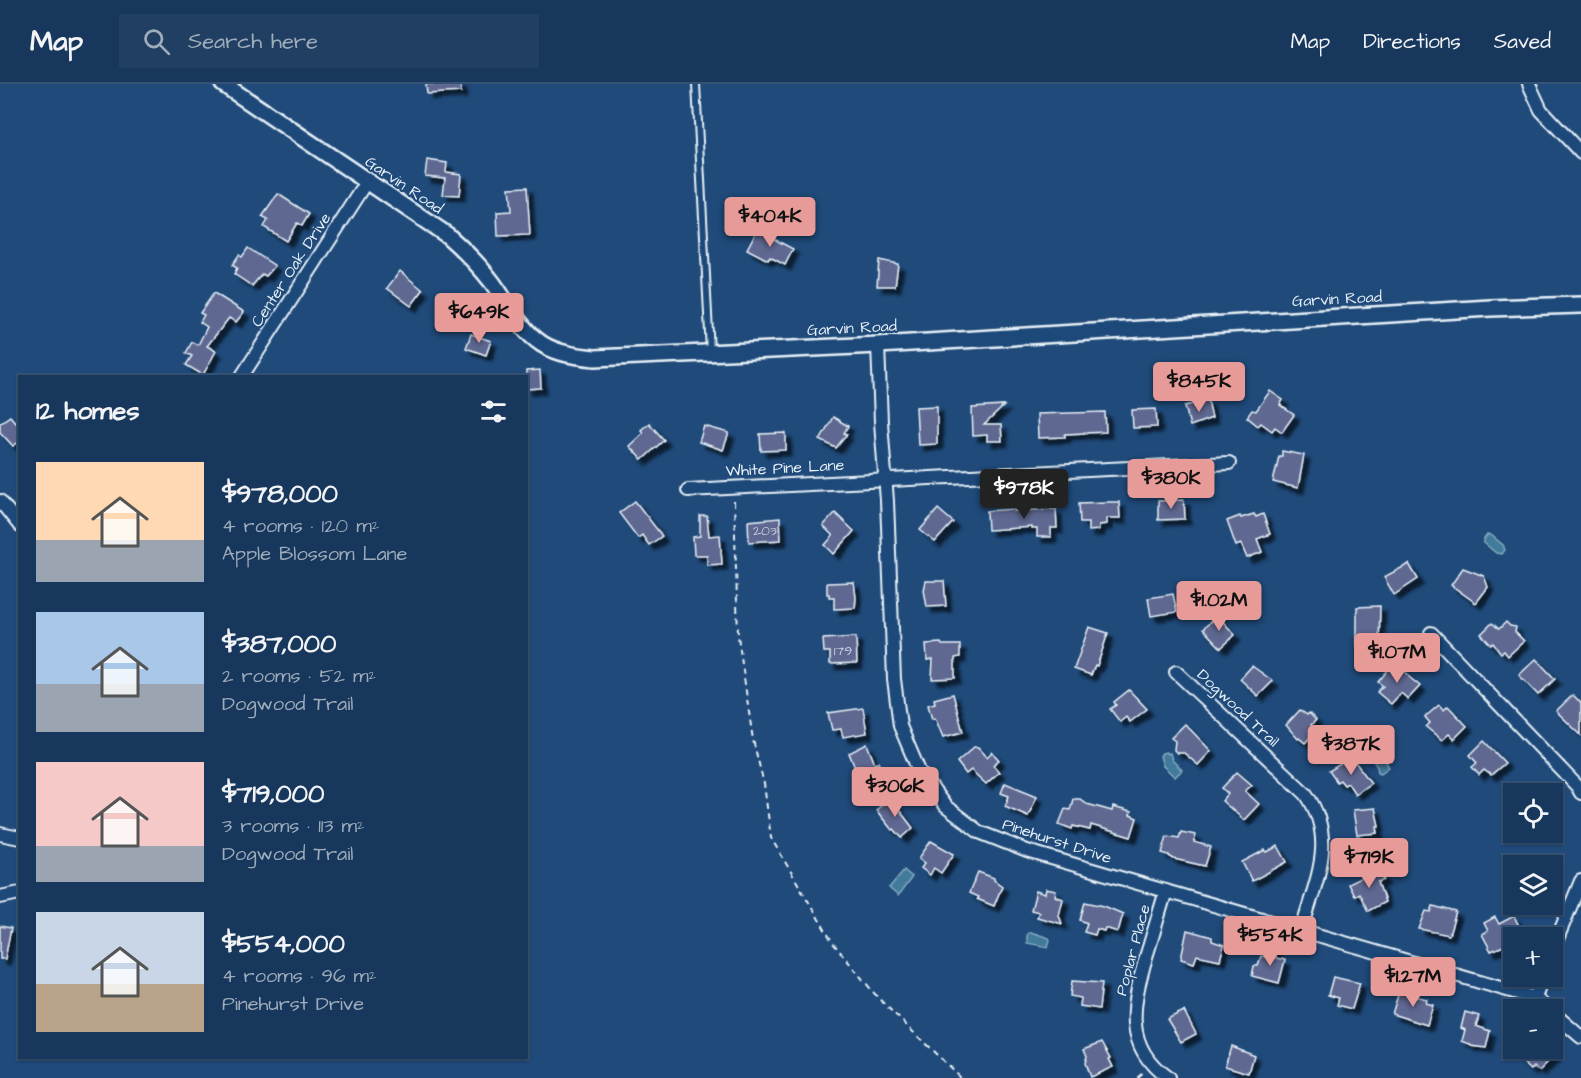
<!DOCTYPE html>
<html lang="en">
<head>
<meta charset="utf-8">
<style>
  :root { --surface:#17385c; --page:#203f62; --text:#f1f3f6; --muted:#9eacbb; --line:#365272; --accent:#e69b98 }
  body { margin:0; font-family:"Architects Daughter",sans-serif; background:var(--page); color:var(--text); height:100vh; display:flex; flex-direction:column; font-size:22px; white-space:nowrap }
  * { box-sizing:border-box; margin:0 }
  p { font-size:20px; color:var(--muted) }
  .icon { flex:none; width:33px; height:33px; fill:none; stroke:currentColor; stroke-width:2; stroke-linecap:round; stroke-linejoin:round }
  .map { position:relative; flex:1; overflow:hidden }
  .details { position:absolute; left:18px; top:291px; width:510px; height:684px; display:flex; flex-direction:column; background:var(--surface); border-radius:0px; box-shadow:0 2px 4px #0004,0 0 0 2px var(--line) }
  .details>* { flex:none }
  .tools { position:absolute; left:1503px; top:699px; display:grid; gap:12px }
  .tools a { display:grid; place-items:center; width:60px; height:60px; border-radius:0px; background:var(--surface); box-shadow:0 2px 4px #0004,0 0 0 2px var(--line); font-size:30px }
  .price { position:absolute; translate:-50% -51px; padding:0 14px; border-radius:6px; background:var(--accent); color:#111; font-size:20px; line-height:39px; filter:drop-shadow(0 2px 3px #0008) }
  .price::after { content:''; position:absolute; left:50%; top:36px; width:18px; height:14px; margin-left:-9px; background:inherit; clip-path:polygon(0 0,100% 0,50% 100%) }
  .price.active { background:#222; color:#fff }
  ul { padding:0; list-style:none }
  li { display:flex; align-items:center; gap:18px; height:150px; padding:0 18px }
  li span { display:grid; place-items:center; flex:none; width:168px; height:120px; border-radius:0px; color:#555 }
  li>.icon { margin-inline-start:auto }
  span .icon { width:72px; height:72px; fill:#fffc; stroke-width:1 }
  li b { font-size:26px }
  h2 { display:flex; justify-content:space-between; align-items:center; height:72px; padding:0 18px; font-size:26px }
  header { display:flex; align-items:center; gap:36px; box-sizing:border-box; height:84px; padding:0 30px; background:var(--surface); border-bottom:2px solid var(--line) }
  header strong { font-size:28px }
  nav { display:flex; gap:33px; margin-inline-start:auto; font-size:21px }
  .search { width:420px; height:54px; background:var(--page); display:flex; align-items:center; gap:15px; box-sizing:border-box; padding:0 21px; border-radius:0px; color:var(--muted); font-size:22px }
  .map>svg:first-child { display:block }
  .water { fill:#427a9b; stroke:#84aac0; stroke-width:1.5 }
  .building { fill:#5e6891; stroke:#e8f1f8; stroke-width:1.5; filter:url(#shadow) }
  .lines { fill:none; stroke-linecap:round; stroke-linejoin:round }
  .service-casing { stroke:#e8f1f8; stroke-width:10 }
  .minor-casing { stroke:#e8f1f8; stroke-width:16 }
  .tertiary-casing { stroke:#e8f1f8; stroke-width:20 }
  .path { stroke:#e8f1f8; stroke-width:2; stroke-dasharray:6 4.5; stroke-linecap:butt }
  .service { stroke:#1f4a7a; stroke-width:6 }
  .minor { stroke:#1f4a7a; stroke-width:12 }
  .tertiary { stroke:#1f4a7a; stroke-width:15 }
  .labels { text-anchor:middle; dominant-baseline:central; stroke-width:4.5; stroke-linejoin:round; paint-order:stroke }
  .number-label { font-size:14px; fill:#c6cfde }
  .street-label { font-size:16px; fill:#e8f1f8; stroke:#1f4a7a }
</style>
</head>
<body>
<header>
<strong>Map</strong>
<div class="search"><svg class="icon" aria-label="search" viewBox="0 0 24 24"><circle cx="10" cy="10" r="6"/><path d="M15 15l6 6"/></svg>Search here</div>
<nav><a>Map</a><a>Directions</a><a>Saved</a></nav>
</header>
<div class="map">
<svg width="1581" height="994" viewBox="0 0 1581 994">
  <defs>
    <filter id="shadow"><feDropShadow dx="5.5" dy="5.5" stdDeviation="1.5" flood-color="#0009"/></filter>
  </defs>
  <rect width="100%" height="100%" fill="#1f4a7a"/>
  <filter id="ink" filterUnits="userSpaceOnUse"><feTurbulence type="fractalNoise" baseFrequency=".0167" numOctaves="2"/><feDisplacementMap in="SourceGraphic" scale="12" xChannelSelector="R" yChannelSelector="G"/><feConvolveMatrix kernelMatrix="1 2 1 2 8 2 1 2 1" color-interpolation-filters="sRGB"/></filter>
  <g filter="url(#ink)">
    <g class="water">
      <polygon points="1487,451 1491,451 1503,461 1505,466 1502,470 1496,469 1484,459 1484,455"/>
      <polygon points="1376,665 1379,666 1389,683 1381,689 1378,688 1377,683 1370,671"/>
      <polygon points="1166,668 1167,670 1170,669 1172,676 1182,686 1175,693 1163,682 1160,672 1162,669"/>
      <polygon points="904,786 912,793 898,812 889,804"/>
      <polygon points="1031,848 1049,854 1050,856 1048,863 1027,859 1027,850"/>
    </g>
    <g class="building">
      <polygon points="426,0 461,0 461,8 427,10"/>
      <polygon points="427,76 447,79 446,88 461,90 459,112 443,111 445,94 425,92"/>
      <polygon points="527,103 530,151 498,152 497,128 511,127 509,104"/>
      <polygon points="278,110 309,130 302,142 297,139 286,157 264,143 268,136 262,133"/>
      <polygon points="757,146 793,165 785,181 770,173 768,176 747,165"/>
      <polygon points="248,164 275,182 266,192 262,190 252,202 234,190 237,184 232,181 239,171 242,173"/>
      <polygon points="879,176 898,180 895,202 877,202"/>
      <polygon points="400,187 423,206 411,222 387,204"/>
      <polygon points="214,209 244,228 236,238 229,234 207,262 216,267 203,291 186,281 192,272 186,269 192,258 198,261 207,243 200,238 204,231 200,229"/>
      <polygon points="471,250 491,257 486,271 466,264"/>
      <polygon points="540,286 541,304 526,305 526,287"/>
      <polygon points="1270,307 1283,316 1280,321 1294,331 1282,348 1275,343 1272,347 1261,339 1258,342 1247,333 1252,326 1256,327"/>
      <polygon points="1208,316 1212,334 1190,342 1185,322"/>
      <polygon points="937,322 937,360 918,361 916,323"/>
      <polygon points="1004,322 984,341 1001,341 1002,357 987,357 987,351 973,352 972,324"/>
      <polygon points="1156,325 1157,343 1133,344 1132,326"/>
      <polygon points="1105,328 1106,348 1065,350 1065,353 1038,354 1037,330"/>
      <polygon points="10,332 15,338 20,334 20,357 13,362 0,348 0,339"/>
      <polygon points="833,333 848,342 844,349 847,350 836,364 820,356"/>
      <polygon points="649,339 664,356 642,376 629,362 643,349 641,346"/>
      <polygon points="704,342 729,349 723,366 699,358"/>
      <polygon points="786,349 786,366 761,367 760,350"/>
      <polygon points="1282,367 1304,371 1298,404 1273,398 1279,372 1282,372"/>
      <polygon points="1184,416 1185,435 1158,436 1158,417"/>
      <polygon points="635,417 662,452 649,461 642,451 638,454 619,429"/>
      <polygon points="1106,418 1119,418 1120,434 1107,434 1107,440 1099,441 1099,446 1088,447 1088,438 1080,438 1079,419"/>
      <polygon points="938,425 953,438 935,458 920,446"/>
      <polygon points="1014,425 1014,427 1056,425 1057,444 1051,444 1051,453 1037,453 1037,445 1032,445 1032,443 988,446 987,427"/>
      <polygon points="835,429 854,447 834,470 825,461 833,452 823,442"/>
      <polygon points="1254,430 1256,433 1263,430 1270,450 1257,455 1262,468 1247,474 1241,460 1236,462 1227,437 1240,432 1241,434"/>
      <polygon points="700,432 707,432 709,452 720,451 722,480 707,481 707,471 694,471 693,453 700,452"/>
      <polygon points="780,434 781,456 749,458 748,437"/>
      <polygon points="1409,480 1418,495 1394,511 1384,493"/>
      <polygon points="1463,484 1484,492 1488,503 1476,519 1451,501"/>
      <polygon points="926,497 944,497 946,522 927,523 924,506"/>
      <polygon points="854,498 856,514 855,524 834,525 834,513 829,513 829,510 827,510 827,499"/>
      <polygon points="1173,510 1177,528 1151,532 1148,514"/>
      <polygon points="1380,522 1379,562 1357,562 1357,523"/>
      <polygon points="1217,531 1235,551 1221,564 1203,545"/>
      <polygon points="1506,538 1510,542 1516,543 1515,548 1524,557 1508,572 1504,567 1501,569 1493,559 1491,561 1481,550 1492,539 1499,545"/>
      <polygon points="1089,543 1108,549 1097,582 1095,581 1091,591 1074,585"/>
      <polygon points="856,553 857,579 830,580 830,568 824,568 823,555"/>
      <polygon points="941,559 942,561 960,561 960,573 955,574 955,594 932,595 933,575 927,576 926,560"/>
      <polygon points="1536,575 1555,595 1538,611 1519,591"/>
      <polygon points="1394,579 1409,591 1409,593 1420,602 1408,615 1401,609 1391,620 1377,608 1383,602 1378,598"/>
      <polygon points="1252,582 1273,597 1258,612 1240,595"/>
      <polygon points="1129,606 1147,625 1130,638 1126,633 1120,638 1110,625 1116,621 1114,618"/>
      <polygon points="953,610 963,648 943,653 935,634 932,635 928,621 935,619 934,615"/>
      <polygon points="1573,611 1581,619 1581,651 1556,627"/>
      <polygon points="1439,621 1444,626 1448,622 1467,642 1454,655 1449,650 1442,656 1426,643 1430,639 1425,633"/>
      <polygon points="863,624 867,649 843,653 841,645 832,646 828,629"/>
      <polygon points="1300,626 1307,631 1309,629 1316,636 1311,641 1317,646 1305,659 1299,654 1298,655 1286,641"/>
      <polygon points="1185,640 1211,667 1198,681 1184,669 1177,669 1174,666 1175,657 1171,654"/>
      <polygon points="1484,657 1505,679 1491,691 1484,686 1479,691 1472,683 1477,679 1470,671"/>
      <polygon points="867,660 875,680 879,678 885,693 862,701 849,669"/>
      <polygon points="974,663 978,663 987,673 992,668 999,676 993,681 999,688 986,700 971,686 966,690 957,678"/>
      <polygon points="1353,675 1371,699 1355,710 1348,699 1344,701 1340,696 1337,698 1329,687 1345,677 1347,679"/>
      <polygon points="1237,688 1252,701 1245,707 1259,720 1244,736 1222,717 1228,710 1222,704"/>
      <polygon points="1005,699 1037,712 1028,732 1005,722 1009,712 1001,709"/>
      <polygon points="890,714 913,744 902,754 894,745 892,746 876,726"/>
      <polygon points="1073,715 1080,715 1087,720 1112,727 1113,723 1131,728 1130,731 1137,734 1131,753 1091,741 1090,746 1073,742 1072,745 1059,740 1065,725 1070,726"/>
      <polygon points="1375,724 1379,742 1377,742 1378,749 1357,751 1353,726"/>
      <polygon points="1181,748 1196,751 1194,758 1211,763 1205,782 1174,775 1169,772 1169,771 1162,769 1167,752 1179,754"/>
      <polygon points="931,757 954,770 941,789 934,784 930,791 921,784 925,779 919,774"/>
      <polygon points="1278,762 1287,778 1252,797 1242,778 1265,766 1267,768"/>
      <polygon points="1378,785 1384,796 1378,798 1385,818 1368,827 1359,809 1354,812 1348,800"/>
      <polygon points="978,788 994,794 994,796 1002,802 994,822 977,815 978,813 969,809"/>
      <polygon points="1046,805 1056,807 1055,812 1063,815 1059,831 1062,840 1037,833 1039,828 1031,826 1036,807 1045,810"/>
      <polygon points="1085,818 1104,822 1123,830 1118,848 1105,844 1104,847 1097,845 1095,851 1084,848 1087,839 1080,836"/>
      <polygon points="1433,822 1456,828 1449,851 1419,845 1426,827 1431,828"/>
      <polygon points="1514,832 1522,848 1511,854 1505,859 1506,861 1491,867 1482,850 1488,847 1484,839 1495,833 1499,840"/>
      <polygon points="0,842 11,844 5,875 0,875"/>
      <polygon points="1187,846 1212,853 1212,857 1224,861 1220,876 1197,871 1194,879 1181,875"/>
      <polygon points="1274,857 1276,874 1285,876 1279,899 1252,892 1254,882 1258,882 1261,872 1268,873"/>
      <polygon points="1333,893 1360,899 1352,925 1337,921 1339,914 1328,911"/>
      <polygon points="1072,897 1102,899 1099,925 1080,922 1081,914 1070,912"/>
      <polygon points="1399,908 1427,915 1426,919 1433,921 1427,941 1392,930"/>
      <polygon points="1184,927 1196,950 1181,958 1167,935"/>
      <polygon points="1465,928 1479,932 1476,942 1490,947 1486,964 1471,962 1470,960 1462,957 1465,946 1461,944"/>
      <polygon points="1102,958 1111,974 1109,975 1113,983 1090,993 1085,979 1087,972 1084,965"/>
      <polygon points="1231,962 1254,971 1249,989 1225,982"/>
      <polygon points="1525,964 1546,964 1554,972 1539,987 1534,983 1531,986 1517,973"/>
    </g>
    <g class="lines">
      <g class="service-casing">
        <polyline id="service" points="696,0 710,268"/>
      </g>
      <g class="minor-casing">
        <g id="minor">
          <polyline points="1529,0 1541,26 1581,69"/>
          <polyline points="878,261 881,338 887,417 894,595 900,642 919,687 945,722 979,748 1027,767 1535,914 1549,926"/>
          <polyline points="242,292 367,98"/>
          <polyline points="688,406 1229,379"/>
          <polyline points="0,417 20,442"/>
          <polyline points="1431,549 1577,702 1581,709"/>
          <path d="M1176,588L1306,710C1338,756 1315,797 1302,845"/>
          <polyline points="0,750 20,754"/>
          <path d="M1166,807C1159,829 1153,851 1146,873C1133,919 1122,962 1168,994"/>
          <polyline points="0,813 20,809"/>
          <polyline points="1552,867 1581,797"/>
          <polyline points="1535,914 1543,892"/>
          <polyline points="1552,928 1581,953"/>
        </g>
      </g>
      <g class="tertiary-casing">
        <path id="tertiary" d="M223,0L447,151C464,166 479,181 492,198C507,218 520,246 542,260C558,270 577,272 595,274L878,261L1490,224L1581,221"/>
      </g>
      <g class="path">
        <polyline points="734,417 738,552 753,656 764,700 771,754 833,859 879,915 961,994"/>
        <polyline points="1137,994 1144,988"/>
      </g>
      <use href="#service" class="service"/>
      <use href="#minor" class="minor"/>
      <use href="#tertiary" class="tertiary"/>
    </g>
  </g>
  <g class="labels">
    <g class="number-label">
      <text x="765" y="447">203</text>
      <text x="843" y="567">179</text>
    </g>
    <g class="street-label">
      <text transform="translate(404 101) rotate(34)">Garvin Road</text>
      <text transform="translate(291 186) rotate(-57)">Center Oak Drive</text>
      <text transform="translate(1337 215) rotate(-3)">Garvin Road</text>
      <text transform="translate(852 244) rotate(-3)">Garvin Road</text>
      <text transform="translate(785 384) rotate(-3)">White Pine Lane</text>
      <text transform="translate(1238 624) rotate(43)">Dogwood Trail</text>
      <text transform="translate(1057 757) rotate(18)">Pinehurst Drive</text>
      <text transform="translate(1133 866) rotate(-75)">Poplar Place</text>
    </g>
  </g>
</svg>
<div class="tools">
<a><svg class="icon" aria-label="locate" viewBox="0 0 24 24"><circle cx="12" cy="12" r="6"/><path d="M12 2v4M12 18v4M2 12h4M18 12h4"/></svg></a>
<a><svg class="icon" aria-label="layers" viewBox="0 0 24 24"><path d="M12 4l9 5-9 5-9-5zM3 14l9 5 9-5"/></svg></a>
<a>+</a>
<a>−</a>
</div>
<b class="price" style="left:770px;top:164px">$404K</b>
<b class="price" style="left:479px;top:260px">$649K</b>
<b class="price" style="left:1199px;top:329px">$845K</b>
<b class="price" style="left:1171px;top:426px">$380K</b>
<b class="price active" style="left:1024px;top:436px">$978K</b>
<b class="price" style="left:1219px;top:548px">$1.02M</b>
<b class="price" style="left:1397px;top:600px">$1.07M</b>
<b class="price" style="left:1351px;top:692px">$387K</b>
<b class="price" style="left:895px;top:734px">$306K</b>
<b class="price" style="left:1369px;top:805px">$719K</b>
<b class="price" style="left:1270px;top:883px">$554K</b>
<b class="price" style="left:1413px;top:924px">$1.27M</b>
<section class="details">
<h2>12 homes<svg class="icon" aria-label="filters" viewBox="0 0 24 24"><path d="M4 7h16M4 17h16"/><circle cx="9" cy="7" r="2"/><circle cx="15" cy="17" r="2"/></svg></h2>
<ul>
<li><span style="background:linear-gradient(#ffd9b3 65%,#9aa5b1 0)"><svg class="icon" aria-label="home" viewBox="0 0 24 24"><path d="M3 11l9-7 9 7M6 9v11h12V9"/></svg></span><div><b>$978,000</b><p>4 rooms · 120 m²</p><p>Apple Blossom Lane</p></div></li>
<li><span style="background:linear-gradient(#a9c7e8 60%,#9aa5b1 0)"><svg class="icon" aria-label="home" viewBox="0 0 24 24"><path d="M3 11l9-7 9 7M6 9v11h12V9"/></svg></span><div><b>$387,000</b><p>2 rooms · 52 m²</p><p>Dogwood Trail</p></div></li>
<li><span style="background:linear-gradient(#f6c9c9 70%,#9aa5b1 0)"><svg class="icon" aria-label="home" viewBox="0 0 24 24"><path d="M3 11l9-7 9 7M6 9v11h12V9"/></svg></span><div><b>$719,000</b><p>3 rooms · 113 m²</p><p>Dogwood Trail</p></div></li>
<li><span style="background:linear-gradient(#c9d6e8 60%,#b9a48a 0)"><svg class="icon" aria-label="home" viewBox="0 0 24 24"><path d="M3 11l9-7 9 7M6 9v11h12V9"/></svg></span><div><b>$554,000</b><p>4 rooms · 96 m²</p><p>Pinehurst Drive</p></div></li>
</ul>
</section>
</div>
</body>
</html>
